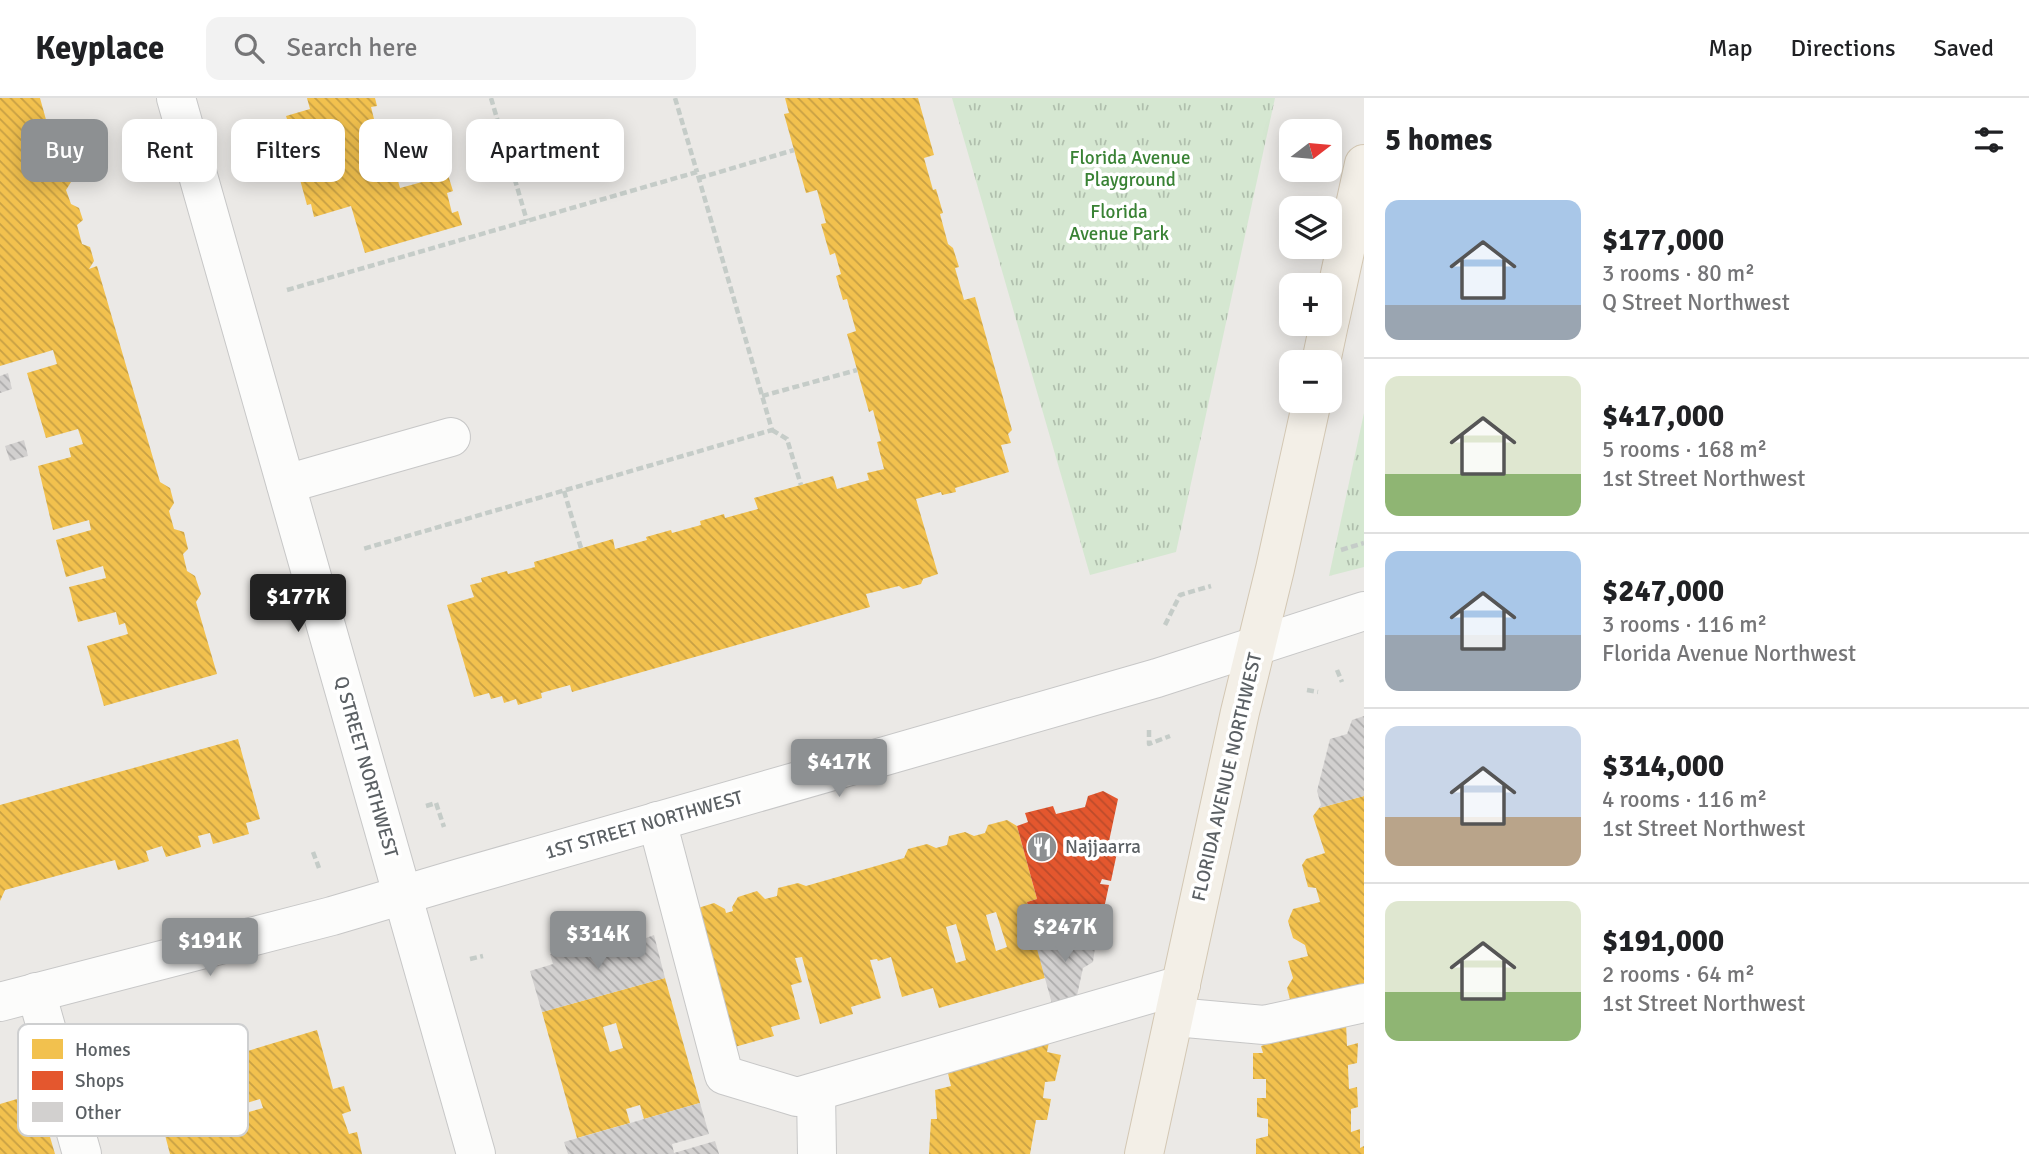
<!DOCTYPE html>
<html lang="en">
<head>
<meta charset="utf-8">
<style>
  :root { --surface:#fff; --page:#f2f2f2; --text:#202124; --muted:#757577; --line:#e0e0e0; --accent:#8d9092 }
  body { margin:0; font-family:Signika,sans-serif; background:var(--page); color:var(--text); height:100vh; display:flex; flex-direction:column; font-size:26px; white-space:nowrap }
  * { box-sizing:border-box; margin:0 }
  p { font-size:23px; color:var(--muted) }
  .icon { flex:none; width:38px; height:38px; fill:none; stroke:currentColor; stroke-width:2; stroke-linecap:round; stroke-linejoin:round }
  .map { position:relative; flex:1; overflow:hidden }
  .panel { display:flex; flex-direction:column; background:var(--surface); width:665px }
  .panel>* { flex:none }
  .top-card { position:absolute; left:21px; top:21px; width:665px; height:63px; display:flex; gap:14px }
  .needle { width:46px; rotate:74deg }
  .controls { position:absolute; left:1279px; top:21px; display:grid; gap:14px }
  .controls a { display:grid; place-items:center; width:63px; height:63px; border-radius:14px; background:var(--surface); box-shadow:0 4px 18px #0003; font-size:35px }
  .price { position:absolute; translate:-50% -60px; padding:0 16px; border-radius:7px; background:var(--accent); color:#fff; font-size:23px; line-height:46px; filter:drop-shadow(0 2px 4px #0008) }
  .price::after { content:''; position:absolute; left:50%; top:42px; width:21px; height:16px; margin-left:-10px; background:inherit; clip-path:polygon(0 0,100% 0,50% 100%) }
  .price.active { background:#222; color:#fff }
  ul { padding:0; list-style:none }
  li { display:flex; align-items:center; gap:21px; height:175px; padding:0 21px }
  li+li { border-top:2px solid var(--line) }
  li span { display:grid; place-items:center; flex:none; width:196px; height:140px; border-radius:14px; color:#555 }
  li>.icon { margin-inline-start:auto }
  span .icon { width:84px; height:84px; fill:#fffc; stroke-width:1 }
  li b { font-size:30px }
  h2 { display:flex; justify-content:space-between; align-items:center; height:84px; padding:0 21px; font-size:30px }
  .chip { padding:0 24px; border-radius:14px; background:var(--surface); box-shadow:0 4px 18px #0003; font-size:24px; line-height:63px }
  .chip.active { background:var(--accent); color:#fff }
  header { display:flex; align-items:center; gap:42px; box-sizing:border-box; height:98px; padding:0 35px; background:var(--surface); border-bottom:2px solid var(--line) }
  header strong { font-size:33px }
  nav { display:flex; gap:38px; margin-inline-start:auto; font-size:24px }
  .search { width:490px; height:63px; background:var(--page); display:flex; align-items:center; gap:18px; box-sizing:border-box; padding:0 24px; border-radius:14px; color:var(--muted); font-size:26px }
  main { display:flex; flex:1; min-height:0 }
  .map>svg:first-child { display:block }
  .grass { fill:url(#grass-tufts) }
  .homes { fill:url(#homes-back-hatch); fill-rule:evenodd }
  .shops { fill:url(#shops-back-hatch) }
  .building { fill:url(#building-back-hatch) }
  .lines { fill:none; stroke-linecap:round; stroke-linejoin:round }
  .minor-casing { stroke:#c7c7c7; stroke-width:40 }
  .major-casing { stroke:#d3c7b3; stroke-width:40 }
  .path { stroke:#c5ccc8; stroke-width:4.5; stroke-dasharray:7 3.5; stroke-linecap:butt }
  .minor { stroke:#fcfcfb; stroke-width:38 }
  .major { stroke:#f3efe7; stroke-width:38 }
  .labels { text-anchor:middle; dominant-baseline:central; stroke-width:7; stroke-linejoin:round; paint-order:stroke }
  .park-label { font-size:19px; fill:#398234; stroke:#fff }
  .street-label { font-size:19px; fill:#5b6064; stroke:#fff }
  .poi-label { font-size:19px; fill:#5b6064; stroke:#fff; text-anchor:start }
  .key { fill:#fff; stroke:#cecfd0; stroke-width:2 }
  .key-label { font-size:19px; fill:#5b6064 }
</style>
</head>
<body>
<header>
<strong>Keyplace</strong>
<div class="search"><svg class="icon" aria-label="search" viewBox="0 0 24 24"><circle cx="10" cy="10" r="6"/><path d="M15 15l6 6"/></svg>Search here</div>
<nav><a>Map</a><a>Directions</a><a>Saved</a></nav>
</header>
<main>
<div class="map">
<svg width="1364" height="1056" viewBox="0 0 1364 1056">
  <defs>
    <pattern id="grass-tufts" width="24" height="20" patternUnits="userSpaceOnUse" patternTransform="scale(1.75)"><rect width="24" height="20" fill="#d5e7d1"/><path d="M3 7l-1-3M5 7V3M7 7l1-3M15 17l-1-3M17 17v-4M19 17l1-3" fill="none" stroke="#b0bfad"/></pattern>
    <pattern id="homes-back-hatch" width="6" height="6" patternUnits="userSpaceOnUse" patternTransform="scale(1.75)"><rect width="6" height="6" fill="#f2c14e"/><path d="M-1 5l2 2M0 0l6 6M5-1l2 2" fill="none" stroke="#c7a044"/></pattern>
    <pattern id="shops-back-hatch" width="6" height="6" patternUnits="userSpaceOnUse" patternTransform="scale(1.75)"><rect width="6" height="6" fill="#e4572e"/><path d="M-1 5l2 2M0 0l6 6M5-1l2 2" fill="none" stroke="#bc4b2b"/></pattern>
    <pattern id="building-back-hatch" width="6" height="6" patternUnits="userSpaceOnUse" patternTransform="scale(1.75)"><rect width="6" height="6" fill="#d2d0cf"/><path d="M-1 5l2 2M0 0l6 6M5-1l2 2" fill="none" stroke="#adacac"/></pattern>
  </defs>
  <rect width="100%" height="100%" fill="#ebe9e6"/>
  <g class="grass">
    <polygon points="952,0 1275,0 1176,454 1090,477"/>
    <polygon points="1364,315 1364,469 1329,478"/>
  </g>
  <g class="homes">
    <polygon points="0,0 40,0 58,65 67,68 71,84 66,92 71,106 79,110 83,122 77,127 82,146 90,149 94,163 89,171 97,168 160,384 170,390 174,405 169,413 174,431 184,434 188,451 183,456 187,473 195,478 201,496 196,504 217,576 104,608 87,548 128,536 125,525 119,527 116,514 78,524 69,489 106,480 103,468 66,479 56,442 91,432 89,422 53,432 38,368 71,359 69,350 83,346 78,331 46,340 27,275 57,266 53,252 0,268"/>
    <polygon points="307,0 375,0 377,8 371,9 376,29 383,30 391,58 387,61 391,77 396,76 400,90 448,77 453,93 447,95 452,115 458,113 462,127 365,155 351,108 314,119 311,106 307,107 299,78 302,77 297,58 293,59 284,28 289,27 286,18 310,11"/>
    <polygon points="785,0 918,0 934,57 924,60 933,92 936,91 943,115 940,116 948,146 953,150 959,169 955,170 964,202 975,199 1012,332 1008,336 1011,345 1001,347 1009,374 955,390 956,394 942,397 941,394 916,401 938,476 923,481 921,486 903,491 899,488 866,496 870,509 572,594 570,587 541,595 542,600 518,607 516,601 504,605 502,598 491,601 489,595 474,599 447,507 474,499 470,487 482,484 481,480 507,473 508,476 535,469 534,464 613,441 615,451 647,442 646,439 671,432 672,435 701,427 700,423 724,416 725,420 758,411 754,400 833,378 837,391 869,382 867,375 884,371 877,344 881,343 873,312 869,314 847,236 856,233 847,201 843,202 836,178 841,176 835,155 830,157 821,126 826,125 817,92 806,95 784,16 789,15"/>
    <polygon points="238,641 260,721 246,725 249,736 213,746 210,735 198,738 201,749 166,759 162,748 146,753 149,763 118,772 115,762 5,792 0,803 0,707"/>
    <polygon points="1364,698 1364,895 1292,909 1287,890 1293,880 1288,863 1308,858 1305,847 1293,840 1288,823 1293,811 1320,804 1316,790 1308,789 1302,767 1306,761 1325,755 1313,718 1319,710"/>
    <path d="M1007,722L1017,728L1037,801L1027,804L1045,880L939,910L933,890L902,899L891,859L878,863L877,861L870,862L881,900L851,909L853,916L820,926L802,859L795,860L802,884L791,887L800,921L771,929L774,938L731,950L695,811L714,805L725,811L726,815L733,813L732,809L738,799L757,793L765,801L777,798L778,790L798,785L806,788L904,760L908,751L927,746L936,750L947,747L949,738L965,734L974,738L985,735L988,727ZM996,814L1007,849L996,853L986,817ZM956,826L966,862L956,865L946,829Z"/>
    <path d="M665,880L700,1005L644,1021L640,1007L626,1011L630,1025L577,1040L542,914ZM616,925L623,950L610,954L603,929Z"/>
    <polygon points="1346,924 1347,948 1358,945 1357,965 1348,967 1348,970 1349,991 1357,989 1358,1009 1351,1011 1351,1034 1360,1031 1360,1050 1364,1048 1364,1056 1256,1056 1256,1041 1268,1038 1268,1021 1257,1019 1257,1000 1266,1000 1266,981 1253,981 1253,955 1263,955 1261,948"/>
    <polygon points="317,932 333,991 344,988 351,1013 342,1016 349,1036 357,1034 362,1056 170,1056 165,1037 263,1010 260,1001 205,1017 191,970"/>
    <polygon points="1049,944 1047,954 1061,957 1055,983 1045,984 1043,1000 1051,1001 1047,1022 1036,1022 1030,1056 929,1056 931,1021 937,1021 935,992 951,988 946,967"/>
    <polygon points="41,994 47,1014 43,1015 55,1056 0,1056 0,1006"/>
  </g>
  <polygon class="shops" points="1103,693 1118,701 1108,748 1118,750 1111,783 1102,781 1100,786 1109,787 1097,843 1091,834 1077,827 1036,839 1027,804 1037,801 1017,728 1028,724 1025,715 1053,708 1056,716 1085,709 1088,698"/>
  <g class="building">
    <polygon points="8,275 12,291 0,295 0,278"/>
    <polygon points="24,342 28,358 10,363 5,348"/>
    <polygon points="1364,618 1364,698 1319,710 1321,707 1317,693 1330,641 1347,636 1352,622"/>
    <polygon points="1077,827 1091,834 1096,842 1093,864 1083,870 1074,911 1055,917 1034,840"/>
    <polygon points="643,829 646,840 654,837 665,880 542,914 530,873 553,866 550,856 579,848 580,853 622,842 620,835"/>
    <polygon points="700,1005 709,1036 672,1046 674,1055 715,1043 719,1056 568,1056 564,1044"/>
  </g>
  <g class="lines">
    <g class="minor-casing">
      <g id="minor">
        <polyline points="176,0 476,1056"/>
        <polyline points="286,386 451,339"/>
        <polyline points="657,723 724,977 797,999 1181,887"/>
        <polyline points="36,894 82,1056"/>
        <polyline points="0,904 332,818 460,780 1157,580 1364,513"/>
        <polyline points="1175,919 1264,927 1364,905"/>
        <polyline points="816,994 817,1056"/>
      </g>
    </g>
    <g class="major-casing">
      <g id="major">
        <polyline points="1330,222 1364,66"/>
        <polyline points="1321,264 1329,226"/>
        <polyline points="1144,1056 1240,614 1275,471 1312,303"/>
      </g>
    </g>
    <g class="path">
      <polyline points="491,0 527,123"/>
      <polyline points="675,0 697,74"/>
      <polyline points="699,80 794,52"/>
      <polyline points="287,192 697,74 772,332 363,451"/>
      <polyline points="762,298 857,272"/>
      <polyline points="772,332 787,341 801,387"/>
      <polyline points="564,393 581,450"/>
      <polyline points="1341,452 1364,445"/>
      <polyline points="1165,527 1180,497 1211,488"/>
      <polyline points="1337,572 1342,584"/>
      <polyline points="1307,592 1318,594"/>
      <polyline points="1149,632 1149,646 1170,638"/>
      <polyline points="426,708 436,705 444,729"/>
      <polyline points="313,754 319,770"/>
      <polyline points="470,861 483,858"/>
    </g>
    <use href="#minor" class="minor"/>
    <use href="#major" class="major"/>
  </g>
  <defs>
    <g id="restaurant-disc" transform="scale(1.575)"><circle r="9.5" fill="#8d9092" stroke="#fff"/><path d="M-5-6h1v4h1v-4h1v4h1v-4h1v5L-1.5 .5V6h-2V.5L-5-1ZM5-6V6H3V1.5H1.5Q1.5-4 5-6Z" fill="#fff"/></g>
  </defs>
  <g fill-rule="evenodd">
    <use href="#restaurant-disc" x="1042" y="749"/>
  </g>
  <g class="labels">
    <g class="park-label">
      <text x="1130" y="60">Florida Avenue<tspan x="1130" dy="22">Playground</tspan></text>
      <text x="1119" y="114">Florida<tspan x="1119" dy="22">Avenue Park</tspan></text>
    </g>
    <g class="street-label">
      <text transform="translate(366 669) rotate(74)">Q STREET NORTHWEST</text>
      <text transform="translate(1227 679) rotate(-77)">FLORIDA AVENUE NORTHWEST</text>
      <text transform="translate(644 727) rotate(-16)">1ST STREET NORTHWEST</text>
    </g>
    <g class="poi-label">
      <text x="1065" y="749">Najjaarra</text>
    </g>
  </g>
  <rect x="18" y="926" width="230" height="112" rx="10" class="key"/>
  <rect x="32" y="941" width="31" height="20" fill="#f2c14e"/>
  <rect x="32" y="973" width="31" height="19" fill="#e4572e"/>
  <rect x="32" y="1004" width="31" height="20" fill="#d2d0cf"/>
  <g class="key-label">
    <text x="75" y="958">Homes</text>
    <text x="75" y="989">Shops</text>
    <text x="75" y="1021">Other</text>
  </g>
</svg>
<div class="controls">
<a><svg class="needle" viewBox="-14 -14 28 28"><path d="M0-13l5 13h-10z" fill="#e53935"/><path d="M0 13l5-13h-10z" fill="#757577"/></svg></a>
<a><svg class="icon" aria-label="layers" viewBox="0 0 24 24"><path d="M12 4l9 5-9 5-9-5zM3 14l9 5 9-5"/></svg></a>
<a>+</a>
<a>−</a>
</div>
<b class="price active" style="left:298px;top:536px">$177K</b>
<b class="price" style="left:839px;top:701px">$417K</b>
<b class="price" style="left:1065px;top:866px">$247K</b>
<b class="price" style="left:598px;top:873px">$314K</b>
<b class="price" style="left:210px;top:880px">$191K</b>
<div class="top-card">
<a class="chip active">Buy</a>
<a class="chip">Rent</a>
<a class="chip">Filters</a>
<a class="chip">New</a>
<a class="chip">Apartment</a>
</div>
</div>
<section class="panel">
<h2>5 homes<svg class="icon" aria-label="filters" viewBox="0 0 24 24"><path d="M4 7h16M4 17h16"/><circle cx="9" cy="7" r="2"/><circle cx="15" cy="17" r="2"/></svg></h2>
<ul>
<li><span style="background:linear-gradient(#a9c7e8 75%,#9aa5b1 0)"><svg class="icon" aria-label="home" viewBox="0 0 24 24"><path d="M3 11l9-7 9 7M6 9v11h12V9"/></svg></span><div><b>$177,000</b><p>3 rooms · 80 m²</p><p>Q Street Northwest</p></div></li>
<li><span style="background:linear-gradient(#dfe7d0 70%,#8fb573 0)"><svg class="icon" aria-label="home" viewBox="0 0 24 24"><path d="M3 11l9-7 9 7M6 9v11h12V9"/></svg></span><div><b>$417,000</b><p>5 rooms · 168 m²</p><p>1st Street Northwest</p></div></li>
<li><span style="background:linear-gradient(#a9c7e8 60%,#9aa5b1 0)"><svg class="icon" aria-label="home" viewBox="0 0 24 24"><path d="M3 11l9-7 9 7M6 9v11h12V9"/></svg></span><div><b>$247,000</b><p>3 rooms · 116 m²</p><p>Florida Avenue Northwest</p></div></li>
<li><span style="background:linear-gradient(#c9d6e8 65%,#b9a48a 0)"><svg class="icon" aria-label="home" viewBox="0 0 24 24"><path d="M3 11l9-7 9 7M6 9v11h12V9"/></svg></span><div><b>$314,000</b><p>4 rooms · 116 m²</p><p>1st Street Northwest</p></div></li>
<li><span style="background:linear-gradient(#dfe7d0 65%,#8fb573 0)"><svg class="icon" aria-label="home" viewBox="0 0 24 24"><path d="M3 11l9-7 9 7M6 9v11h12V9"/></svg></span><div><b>$191,000</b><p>2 rooms · 64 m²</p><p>1st Street Northwest</p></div></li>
</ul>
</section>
</main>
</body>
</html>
